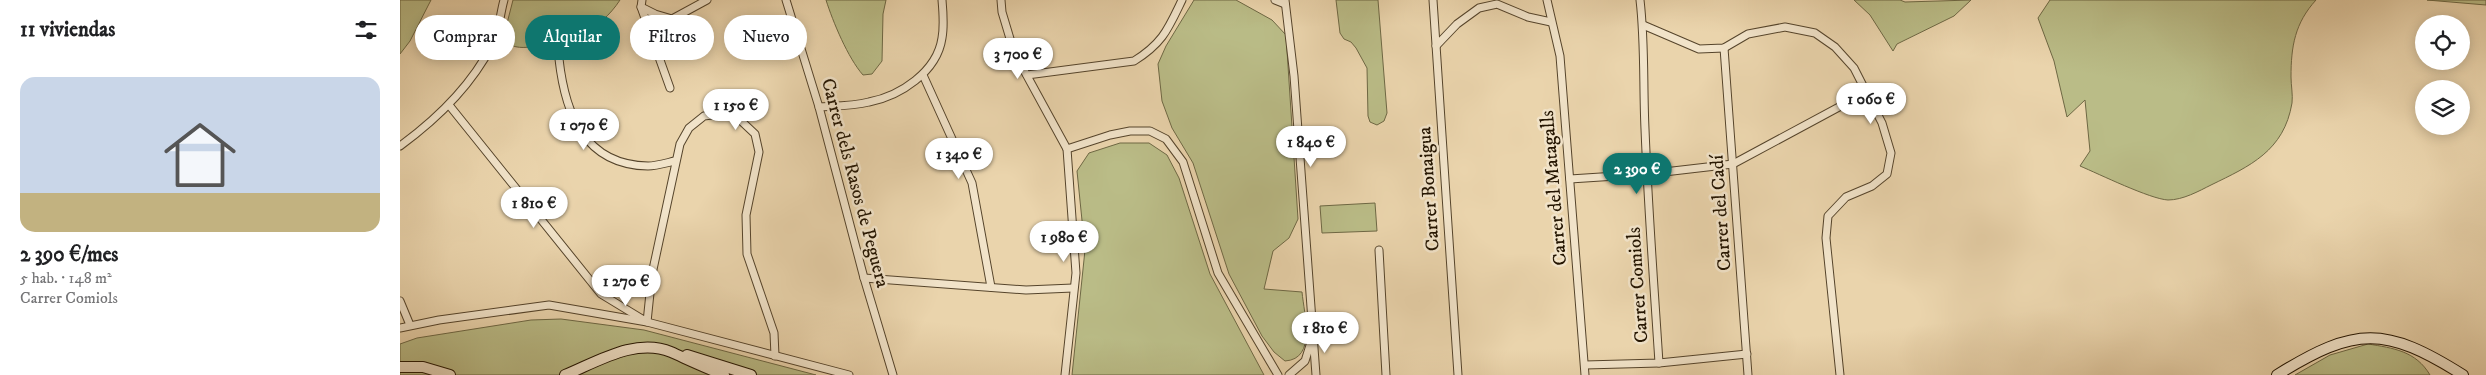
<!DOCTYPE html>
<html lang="es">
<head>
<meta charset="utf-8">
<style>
  :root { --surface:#fff; --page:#f6f6f6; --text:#202124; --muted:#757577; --accent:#0f766e }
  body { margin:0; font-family:"IM FELL DW Pica",serif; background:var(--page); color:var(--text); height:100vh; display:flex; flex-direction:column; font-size:19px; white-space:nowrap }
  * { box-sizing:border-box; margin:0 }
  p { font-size:16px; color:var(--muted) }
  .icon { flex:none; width:28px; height:28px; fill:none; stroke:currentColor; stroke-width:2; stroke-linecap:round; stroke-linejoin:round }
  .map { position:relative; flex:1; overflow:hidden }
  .panel { display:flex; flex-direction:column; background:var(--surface); width:400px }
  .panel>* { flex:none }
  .guide { position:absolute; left:15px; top:15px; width:475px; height:45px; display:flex; gap:10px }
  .fabs { position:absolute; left:2015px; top:15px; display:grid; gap:10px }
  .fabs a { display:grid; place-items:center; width:55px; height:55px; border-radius:50%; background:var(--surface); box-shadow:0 2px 12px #0003; font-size:25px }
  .price { position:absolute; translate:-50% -42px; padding:0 11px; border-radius:18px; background:#fff; color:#222; font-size:16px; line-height:32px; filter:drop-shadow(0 1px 2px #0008) }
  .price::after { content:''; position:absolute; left:50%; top:30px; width:15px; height:11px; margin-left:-8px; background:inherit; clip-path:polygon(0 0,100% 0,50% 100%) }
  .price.active { background:var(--accent); color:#fff }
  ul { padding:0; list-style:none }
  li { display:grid; align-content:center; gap:10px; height:265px; padding:0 20px }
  li span { display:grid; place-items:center; height:155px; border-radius:15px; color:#555 }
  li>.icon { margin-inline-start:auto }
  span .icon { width:90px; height:90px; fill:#fffc; stroke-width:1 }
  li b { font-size:21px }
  h2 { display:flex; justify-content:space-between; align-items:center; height:60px; padding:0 20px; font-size:21px }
  .pill { padding:0 18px; border-radius:22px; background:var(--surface); box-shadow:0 2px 12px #0003; font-size:18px; line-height:45px }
  .pill.active { background:var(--accent); color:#fff }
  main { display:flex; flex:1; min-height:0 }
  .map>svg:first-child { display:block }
  .green { fill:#babc87; stroke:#6e6844 }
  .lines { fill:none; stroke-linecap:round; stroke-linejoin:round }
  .street-casing { stroke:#55442b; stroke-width:9 }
  .secondary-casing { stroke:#231400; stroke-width:12 }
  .street { stroke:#f1e3c9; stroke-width:7 }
  .secondary { stroke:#f1e3c9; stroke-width:10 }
  .labels { text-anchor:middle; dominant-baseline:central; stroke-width:5; stroke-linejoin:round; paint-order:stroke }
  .street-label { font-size:19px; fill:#231400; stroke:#f1e3c9 }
</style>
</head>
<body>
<main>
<section class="panel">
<h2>11 viviendas<svg class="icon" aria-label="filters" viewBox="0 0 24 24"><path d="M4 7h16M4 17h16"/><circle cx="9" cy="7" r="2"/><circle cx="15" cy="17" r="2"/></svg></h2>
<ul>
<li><span style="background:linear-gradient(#c9d6e8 75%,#c2b280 0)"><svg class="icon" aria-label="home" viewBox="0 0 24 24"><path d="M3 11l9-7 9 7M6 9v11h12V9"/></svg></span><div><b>2 390 €/mes</b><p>5 hab. · 148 m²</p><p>Carrer Comiols</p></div></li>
</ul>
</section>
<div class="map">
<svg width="2086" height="375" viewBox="0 0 2086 375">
  <rect width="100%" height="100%" fill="#ead4ac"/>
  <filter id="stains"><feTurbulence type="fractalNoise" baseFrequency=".004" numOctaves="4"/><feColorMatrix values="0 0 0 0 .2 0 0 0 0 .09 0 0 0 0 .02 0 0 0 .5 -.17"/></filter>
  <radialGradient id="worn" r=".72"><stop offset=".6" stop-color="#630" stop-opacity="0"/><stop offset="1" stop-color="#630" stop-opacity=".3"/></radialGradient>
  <g class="green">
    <polygon points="0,0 31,0 10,41 0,54"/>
    <path d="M113,0H220C200,31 166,45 131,47C120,48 111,48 103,39Z"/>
    <path d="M426,0H486L483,14L482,61L472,74L463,75C448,58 433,22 426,0Z"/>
    <path d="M794,0H836L872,20L886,35L898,219L889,238L873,251L864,289L902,292C904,314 917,359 885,361L874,352L862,336L829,274L793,163L772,128L762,101L758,64L766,46Z"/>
    <polygon points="936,0 978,0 987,113 984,121 977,125 970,122 968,116 967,68 956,48 951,42 944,39 940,33"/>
    <polygon points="1454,0 1500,0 1505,2 1571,0 1554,16 1497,44 1493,51 1470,15"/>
    <path d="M1650,0H1916C1895,23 1891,46 1891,77C1891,85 1893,95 1892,103C1884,151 1850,166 1811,185C1799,191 1783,200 1768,200C1750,199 1699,174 1680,166L1690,151L1685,100L1667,117L1654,61L1638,18Z"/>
    <polygon points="2027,0 2086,0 2086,5"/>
    <polygon points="720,143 749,143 767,155 779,178 810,274 864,375 672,375 685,250 677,171 689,153"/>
    <polygon points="975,203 977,231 922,233 920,206"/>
    <polygon points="161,319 244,330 416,375 0,375 0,344 17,338 131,320"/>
    <path d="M1968,344C1993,348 2016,351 2030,375H1895L1930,355Z"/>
  </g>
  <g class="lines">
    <g class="street-casing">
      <g id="street">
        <polyline points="242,0 241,7 255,14 272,19 307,0"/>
        <polyline points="386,0 419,107 464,278 493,375"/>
        <polyline points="601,0 602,12 614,52 667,149 676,273 665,375"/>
        <polyline points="875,0 885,4"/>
        <polyline points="885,0 894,76 916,375"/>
        <polyline points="1033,0 1058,375"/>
        <polyline points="1147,0 1160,56 1185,375"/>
        <path d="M1240,0C1245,42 1243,86 1245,129C1248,207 1254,285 1259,363"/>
        <polyline points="241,7 270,88"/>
        <polyline points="1243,25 1299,49 1324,48 1348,34 1385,27 1415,33 1435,47 1454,68 1482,123 1491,153 1487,174 1472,186 1446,197 1428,216 1426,238 1440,375"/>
        <polyline points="1036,46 1057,24 1079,8 1097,4 1128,17 1151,22"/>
        <polyline points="1324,48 1348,375"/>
        <path d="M159,59C165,113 184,165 248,166C256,166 266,163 275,161"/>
        <polyline points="523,75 572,183 591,287"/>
        <path d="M627,75L734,61C763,43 768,29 782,0"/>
        <polyline points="49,105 201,294 247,322 252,274 280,144 289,128 304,116 320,114 337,117 355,134 359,152 346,215 347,254 374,333 375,356"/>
        <path d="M419,107C436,106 453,106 469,102C500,96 537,72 542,38C544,27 543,11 542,0"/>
        <path d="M0,146C37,119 71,86 92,45C99,32 100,14 104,0"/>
        <polyline points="667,149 710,135 730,131 750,131 766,139 783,162 818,273 878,375"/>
        <polyline points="1170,179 1247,174 1333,164 1465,93"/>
        <polyline points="979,250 986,375"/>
        <polyline points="464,278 626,290 673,288"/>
        <polyline points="0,301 10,325"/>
        <polyline points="0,328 39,320 149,305 247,322 449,375"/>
        <polyline points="1185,365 1259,363 1347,354"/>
        <polyline points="889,375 905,361 911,342"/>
      </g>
    </g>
    <g class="secondary-casing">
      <g id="secondary">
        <polyline points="287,355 351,375"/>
        <polyline points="0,367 23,367 50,375"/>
        <path d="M165,375C197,362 236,337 271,352C289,360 306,368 324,375"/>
        <path d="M1877,375C1956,326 1985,326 2063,375"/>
      </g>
    </g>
    <use href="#street" class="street"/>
    <use href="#secondary" class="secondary"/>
  </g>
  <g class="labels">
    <g class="street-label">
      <text transform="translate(455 183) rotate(75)">Carrer dels Rasos de Peguera</text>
      <text transform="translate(1154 188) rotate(-95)">Carrer del Matagalls</text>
      <text transform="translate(1029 189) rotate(-94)">Carrer Bonaigua</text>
      <text transform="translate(1321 213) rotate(-94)">Carrer del Cadí</text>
      <text transform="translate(1238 285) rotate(-94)">Carrer Comiols</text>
    </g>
  </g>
  <rect width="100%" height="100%" filter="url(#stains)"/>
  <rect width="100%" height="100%" fill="url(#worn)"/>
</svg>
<div class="fabs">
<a><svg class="icon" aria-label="locate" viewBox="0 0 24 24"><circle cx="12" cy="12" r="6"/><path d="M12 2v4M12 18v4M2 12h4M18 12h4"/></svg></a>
<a><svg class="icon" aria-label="layers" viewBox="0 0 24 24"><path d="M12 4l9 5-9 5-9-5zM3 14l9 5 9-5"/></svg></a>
</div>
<b class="price" style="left:618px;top:80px">3 700 €</b>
<b class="price" style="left:1471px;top:125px">1 060 €</b>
<b class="price" style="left:336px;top:131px">1 150 €</b>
<b class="price" style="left:184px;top:151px">1 070 €</b>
<b class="price" style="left:911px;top:168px">1 840 €</b>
<b class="price" style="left:559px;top:180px">1 340 €</b>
<b class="price active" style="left:1237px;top:195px">2 390 €</b>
<b class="price" style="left:134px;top:229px">1 810 €</b>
<b class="price" style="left:664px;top:263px">1 980 €</b>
<b class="price" style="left:226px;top:307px">1 270 €</b>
<b class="price" style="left:925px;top:354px">1 810 €</b>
<div class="guide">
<a class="pill">Comprar</a>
<a class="pill active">Alquilar</a>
<a class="pill">Filtros</a>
<a class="pill">Nuevo</a>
</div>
</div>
</main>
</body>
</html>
